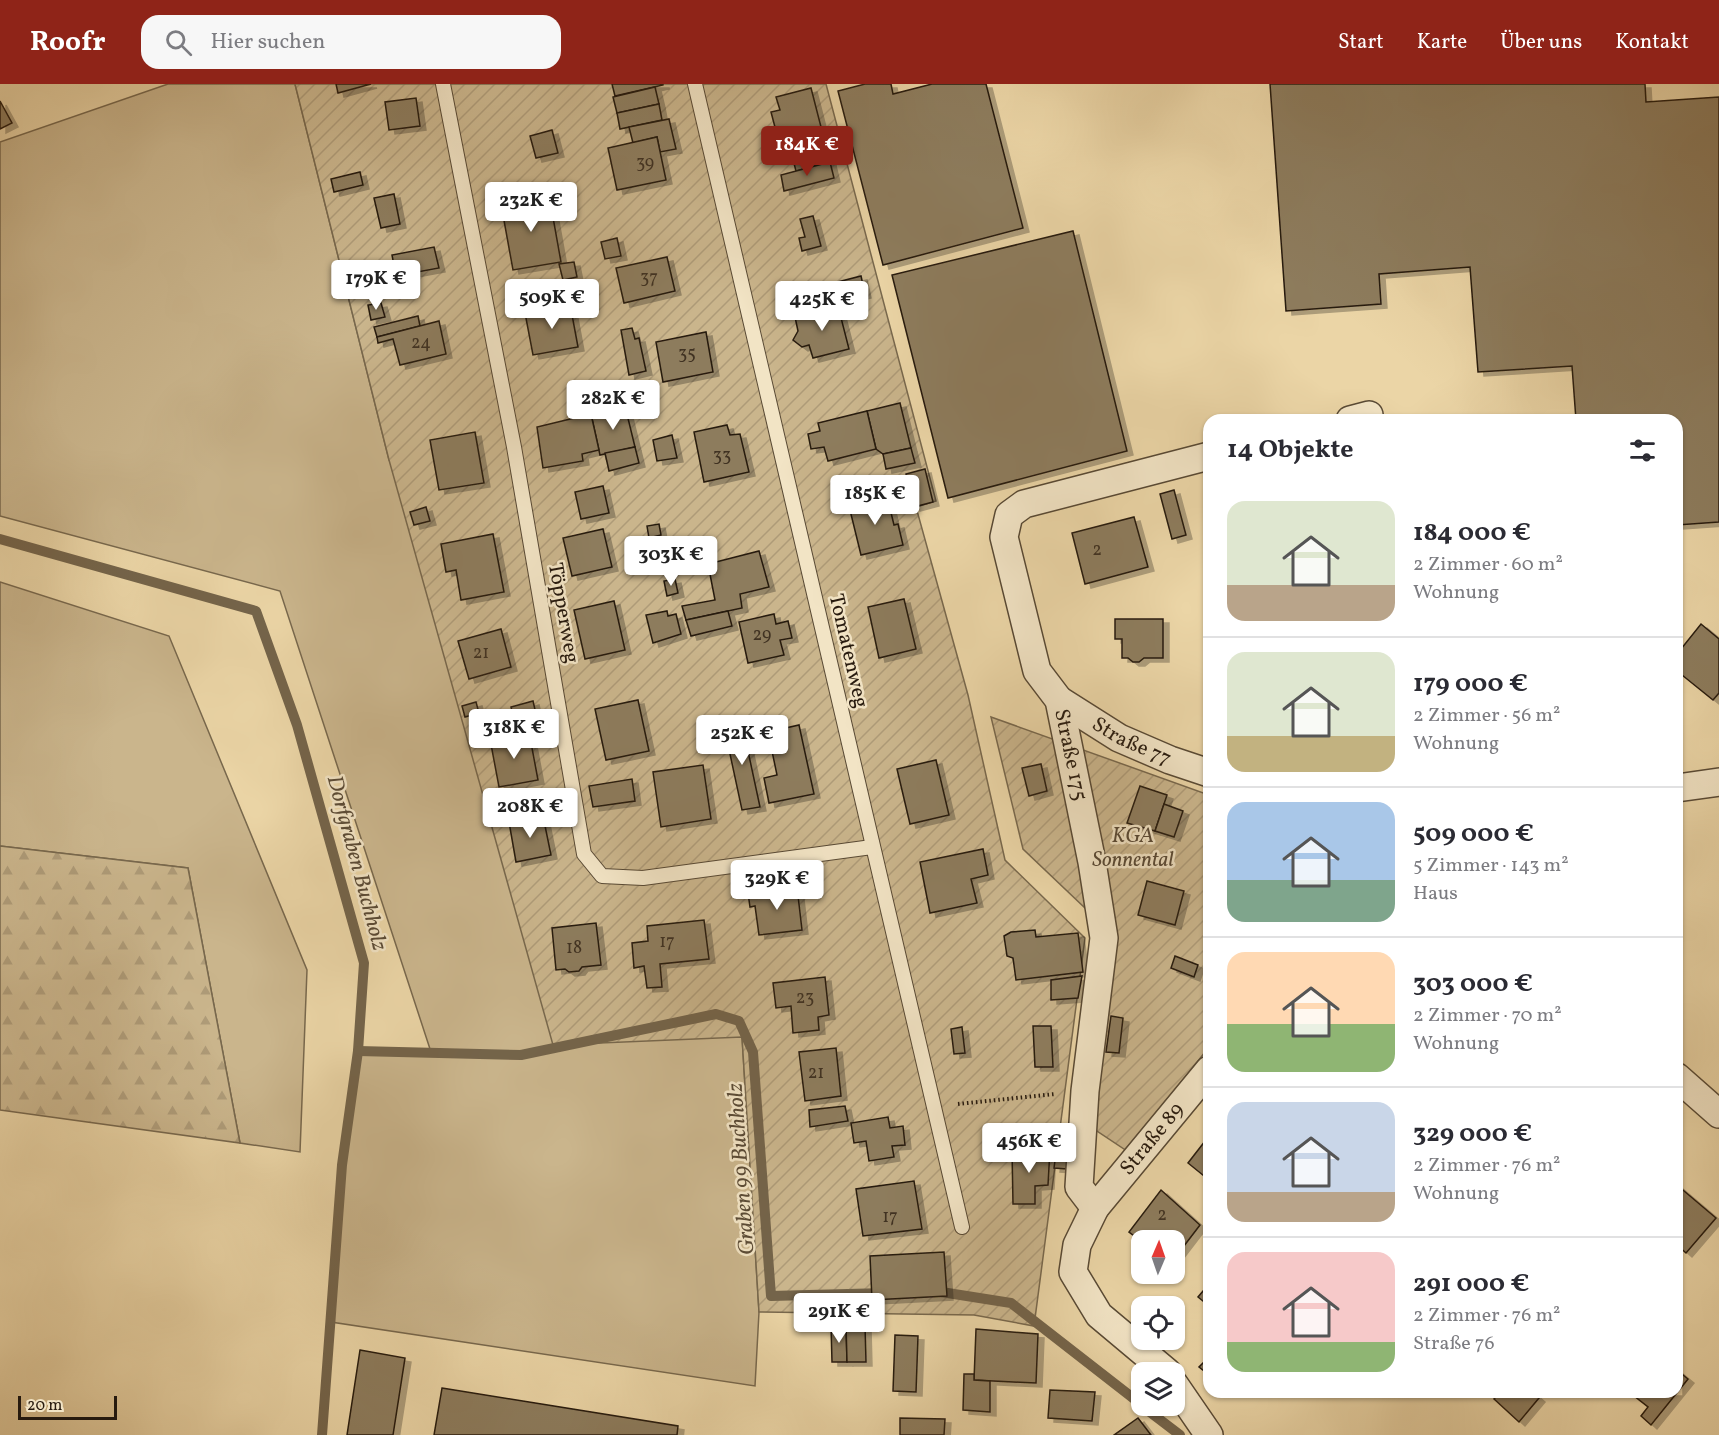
<!DOCTYPE html>
<html lang="de">
<head>
<meta charset="utf-8">
<style>
  :root { --surface:#fff; --page:#f7f7f7; --text:#2b2b33; --muted:#7c7c81; --line:#e1e1e2; --accent:#8f2418 }
  body { margin:0; font-family:Vollkorn,serif; background:var(--page); color:var(--text); height:100vh; display:flex; flex-direction:column; font-size:22px; white-space:nowrap }
  * { box-sizing:border-box; margin:0 }
  p { font-size:20px; color:var(--muted) }
  .icon { flex:none; width:33px; height:33px; fill:none; stroke:currentColor; stroke-width:2; stroke-linecap:round; stroke-linejoin:round }
  .map { position:relative; flex:1; overflow:hidden }
  .details { position:absolute; left:1203px; top:330px; width:480px; height:984px; display:flex; flex-direction:column; background:var(--surface); border-radius:18px; box-shadow:0 2px 4px #0004 }
  .details>* { flex:none }
  .needle { width:39px; rotate:2deg }
  .controls { position:absolute; left:1131px; top:1146px; display:grid; gap:12px }
  .controls a { display:grid; place-items:center; width:54px; height:54px; border-radius:12px; background:var(--surface); box-shadow:0 2px 4px #0004; font-size:30px }
  .scale { position:absolute; left:18px; bottom:15px; width:99px; box-sizing:border-box; padding-left:6px; border:3px solid #271a0e; border-top:0; font-size:16px; line-height:21px; white-space:nowrap; color:#271a0e; -webkit-text-stroke:4px #f2e4c5; paint-order:stroke }
  .price { position:absolute; translate:-50% -51px; padding:0 14px; border-radius:6px; background:#fff; color:#222; font-size:20px; line-height:39px; filter:drop-shadow(0 2px 3px #0008) }
  .price::after { content:''; position:absolute; left:50%; top:36px; width:18px; height:14px; margin-left:-9px; background:inherit; clip-path:polygon(0 0,100% 0,50% 100%) }
  .price.active { background:var(--accent); color:#fff }
  ul { padding:0; list-style:none }
  li { display:flex; align-items:center; gap:18px; height:150px; padding:0 24px }
  li+li { border-top:2px solid var(--line) }
  li span { display:grid; place-items:center; flex:none; width:168px; height:120px; border-radius:18px; color:#555 }
  li>.icon { margin-inline-start:auto }
  span .icon { width:72px; height:72px; fill:#fffc; stroke-width:1 }
  li b { font-size:26px }
  h2 { display:flex; justify-content:space-between; align-items:center; height:72px; padding:0 24px; font-size:26px }
  header { display:flex; align-items:center; gap:36px; box-sizing:border-box; height:84px; padding:0 30px; background:var(--accent); color:#fff }
  header strong { font-size:28px }
  nav { display:flex; gap:33px; margin-inline-start:auto; font-size:21px }
  .search { width:420px; height:54px; background:var(--page); display:flex; align-items:center; gap:15px; box-sizing:border-box; padding:0 21px; border-radius:18px; color:var(--muted); font-size:22px }
  .map>svg:first-child { display:block }
  .green { fill:#cab58c; stroke:#78684d; stroke-width:1.5 }
  .forest { fill:url(#forest-firs); stroke:#78684d; stroke-width:1.5 }
  .garden { fill:url(#garden-furrows); stroke:#78684d; stroke-width:1.5 }
  .lines { fill:none; stroke-linecap:round; stroke-linejoin:round }
  .stream { stroke:#74644a; stroke-width:10 }
  .building { fill:#8d7b5d; stroke:#271a0e; stroke-width:1.5; filter:url(#shadow) }
  .lane-casing { stroke:#584934; stroke-width:16 }
  .street-casing { stroke:#584934; stroke-width:30 }
  .path { stroke:#271a0e; stroke-width:4; stroke-dasharray:1.5 3; stroke-linecap:butt }
  .lane { stroke:#f2e4c5; stroke-width:14 }
  .street { stroke:#f2e4c5; stroke-width:27 }
  .labels { text-anchor:middle; dominant-baseline:central; stroke-width:5; stroke-linejoin:round; paint-order:stroke }
  .number-label { font-size:18px; fill:#403222 }
  .street-label { font-size:21px; fill:#271a0e; stroke:#f2e4c5 }
  .park-label { font-size:21px; font-style:italic; fill:#584834; stroke:#f2e4c5 }
  .water-label { font-size:22px; font-style:italic; fill:#5b4b36; stroke:#f2e4c5 }
</style>
</head>
<body>
<header>
<strong>Roofr</strong>
<div class="search"><svg class="icon" aria-label="search" viewBox="0 0 24 24"><circle cx="10" cy="10" r="6"/><path d="M15 15l6 6"/></svg>Hier suchen</div>
<nav><a>Start</a><a>Karte</a><a>Über uns</a><a>Kontakt</a></nav>
</header>
<div class="map">
<svg width="1719" height="1351" viewBox="0 0 1719 1351">
  <defs>
    <pattern id="forest-firs" width="22" height="20" patternUnits="userSpaceOnUse" patternTransform="scale(1.5)"><rect width="22" height="20" fill="#cab58c"/><path d="M5 1l3.5 6h-7zM16 11l3.5 6h-7z" fill="#ae9b78"/></pattern>
    <pattern id="garden-furrows" width="10" height="10" patternUnits="userSpaceOnUse" patternTransform="scale(1.5)"><rect width="10" height="10" fill="#cab58c"/><path d="M-1 1l2-2M0 10L10 0M9 11l2-2" fill="none" stroke="#ae9b78"/></pattern>
    <filter id="shadow"><feDropShadow dx="6" dy="4" stdDeviation="0" flood-color="#0004"/></filter>
  </defs>
  <rect width="100%" height="100%" fill="#ebd5a6"/>
  <filter id="stains"><feTurbulence type="fractalNoise" baseFrequency=".00333" numOctaves="4"/><feColorMatrix values="0 0 0 0 .2 0 0 0 0 .09 0 0 0 0 .02 0 0 0 .5 -.17"/></filter>
  <radialGradient id="worn" r=".72"><stop offset=".6" stop-color="#630" stop-opacity="0"/><stop offset="1" stop-color="#630" stop-opacity=".3"/></radialGradient>
  <g class="green">
    <polygon points="168,0 295,0 389,376 742,953 759,1228 755,1302 331,1238 342,1081 358,967 431,968 280,507 0,432 0,58"/>
    <polygon points="0,498 169,552 307,886 300,1068 240,1059 188,784 0,762"/>
  </g>
  <polygon class="forest" points="0,762 188,784 240,1059 0,1026"/>
  <g class="garden">
    <polygon points="295,0 826,0 936,417 916,423 968,611 1005,776 1085,854 1034,1242 974,1231 759,1228 742,953 553,961 389,376"/>
    <polygon points="991,633 1209,711 1209,963 1127,1067 1091,1043 1106,844 1023,765"/>
  </g>
  <g class="lines">
    <g class="stream">
      <polyline points="0,455 256,527 297,641 364,879 358,967 342,1081 322,1351"/>
      <polyline points="358,967 521,971 716,930 739,937 753,968 771,1212 886,1209"/>
      <polyline points="935,1207 1011,1219 1142,1321"/>
      <polyline points="1142,1322 1180,1351"/>
    </g>
  </g>
  <g class="building">
    <polygon points="336,0 371,0 338,9"/>
    <polygon points="612,0 663,0 663,1 615,12"/>
    <polygon points="865,0 891,0 893,10 932,0 986,0 1023,144 883,181 838,7"/>
    <polygon points="1270,0 1645,0 1646,18 1719,13 1719,438 1677,441 1677,336 1576,336 1572,282 1478,288 1470,183 1379,190 1381,220 1286,227"/>
    <polygon points="655,3 659,20 617,29 613,13"/>
    <polygon points="811,4 830,78 796,87 785,45 776,47 771,28 780,26 776,13"/>
    <polygon points="416,14 420,42 389,46 385,18"/>
    <polygon points="0,17 12,39 0,45"/>
    <polygon points="659,20 662,36 620,45 617,29"/>
    <polygon points="669,35 676,65 660,68 657,53 633,59 629,43"/>
    <polygon points="552,46 558,69 536,74 530,52"/>
    <polygon points="657,53 666,96 617,106 608,64"/>
    <polygon points="830,78 834,94 784,107 781,91"/>
    <polygon points="360,88 363,101 334,108 331,95"/>
    <polygon points="394,110 400,140 381,144 374,114"/>
    <polygon points="549,111 561,178 513,186 501,120"/>
    <polygon points="813,132 821,162 802,167 799,154 805,153 800,135"/>
    <polygon points="1073,147 1127,367 948,414 892,191"/>
    <polygon points="617,154 621,172 605,175 601,158"/>
    <polygon points="434,163 439,184 396,192 392,171"/>
    <polygon points="667,173 675,207 624,219 616,184"/>
    <polygon points="574,178 577,193 563,196 559,180"/>
    <polygon points="369,184 373,197 351,201 348,188"/>
    <polygon points="861,192 865,210 827,220 822,202"/>
    <polygon points="585,197 587,205 572,209 569,200"/>
    <polygon points="381,219 385,233 371,236 368,221"/>
    <polygon points="570,220 578,263 533,271 525,229"/>
    <polygon points="838,222 849,265 813,274 809,261 802,263 793,256 798,247 795,233"/>
    <polygon points="418,232 420,242 377,253 374,243"/>
    <polygon points="439,237 446,270 400,281 393,255 378,259 377,253"/>
    <polygon points="632,244 635,255 639,254 646,287 629,291 621,246"/>
    <polygon points="706,248 713,288 663,298 656,258"/>
    <polygon points="900,319 911,364 883,370 876,365 867,327"/>
    <polygon points="625,322 635,363 600,371 591,330"/>
    <polygon points="867,327 876,365 828,377 824,363 811,365 808,350 820,347 818,339"/>
    <polygon points="591,330 599,366 582,370 583,377 543,384 537,343"/>
    <polygon points="727,341 730,351 740,350 749,388 704,398 694,348"/>
    <polygon points="475,348 484,399 439,406 430,356"/>
    <polygon points="672,351 677,374 657,377 653,356"/>
    <polygon points="635,363 639,379 609,387 605,369"/>
    <polygon points="911,364 915,379 886,385 883,370"/>
    <polygon points="925,385 933,418 914,423 906,390"/>
    <polygon points="603,402 609,429 581,435 575,408"/>
    <polygon points="1174,406 1186,451 1172,455 1160,410"/>
    <polygon points="887,412 894,441 898,440 903,461 861,471 849,422"/>
    <polygon points="426,423 430,437 414,441 410,428"/>
    <polygon points="1134,433 1148,483 1085,500 1072,449"/>
    <polygon points="659,440 661,451 649,454 647,442"/>
    <polygon points="603,445 612,483 572,492 563,454"/>
    <polygon points="493,450 504,508 461,516 456,486 446,488 441,460"/>
    <polygon points="759,467 769,503 740,510 742,524 686,536 682,522 715,516 708,480"/>
    <polygon points="675,495 678,509 667,512 664,497"/>
    <polygon points="904,515 916,565 879,574 868,523"/>
    <polygon points="614,517 625,566 585,575 574,526"/>
    <polygon points="667,527 668,532 676,530 681,550 653,559 646,531"/>
    <polygon points="728,527 732,542 691,552 686,536"/>
    <polygon points="774,530 776,540 788,537 792,554 780,556 784,571 748,579 739,538"/>
    <polygon points="1115,535 1163,535 1163,574 1144,574 1139,578 1133,578 1128,574 1122,574 1122,555 1115,555"/>
    <polygon points="1701,540 1719,555 1719,609 1713,616 1677,587 1677,570"/>
    <polygon points="501,545 511,583 469,595 458,557"/>
    <polygon points="638,616 649,667 606,676 595,625"/>
    <polygon points="533,617 536,630 514,636 511,623"/>
    <polygon points="476,618 479,629 465,633 462,622"/>
    <polygon points="742,639 760,723 742,726 724,642"/>
    <polygon points="799,641 814,710 769,719 764,694 777,691 768,648"/>
    <polygon points="529,648 538,696 499,703 490,655"/>
    <polygon points="936,676 949,731 910,740 897,685"/>
    <polygon points="1041,680 1047,707 1029,712 1022,684"/>
    <polygon points="703,681 711,735 661,743 653,688"/>
    <polygon points="632,695 635,717 593,723 589,702"/>
    <polygon points="1140,702 1167,711 1155,747 1127,739"/>
    <polygon points="1164,720 1183,727 1174,753 1155,747"/>
    <polygon points="543,732 551,771 516,778 509,738"/>
    <polygon points="983,765 988,791 971,795 977,819 930,829 920,778"/>
    <polygon points="1147,797 1184,807 1175,841 1138,831"/>
    <polygon points="797,803 802,846 759,851 755,822 750,823 748,809"/>
    <polygon points="704,836 709,875 660,880 662,903 647,904 644,882 634,884 632,859 648,857 647,842"/>
    <polygon points="596,839 601,881 582,883 579,887 569,888 565,885 556,886 552,844"/>
    <polygon points="1035,846 1036,853 1078,849 1083,888 1016,896 1013,874 1007,872 1004,852 1011,848"/>
    <polygon points="1175,872 1198,881 1194,893 1171,884"/>
    <polygon points="1082,892 1078,914 1051,916 1051,896"/>
    <polygon points="825,893 829,931 818,933 819,946 793,949 791,922 776,924 773,899"/>
    <polygon points="1111,932 1123,934 1119,969 1106,968"/>
    <polygon points="1033,942 1051,942 1053,983 1035,983"/>
    <polygon points="962,943 965,969 954,970 951,945"/>
    <polygon points="836,964 841,1012 805,1017 799,968"/>
    <polygon points="845,1022 848,1037 810,1043 809,1026"/>
    <polygon points="888,1033 890,1044 903,1042 905,1061 892,1062 894,1073 869,1077 866,1057 854,1059 851,1039"/>
    <polygon points="1209,1052 1209,1096 1188,1079"/>
    <polygon points="1057,1062 1069,1063 1067,1085 1054,1084"/>
    <polygon points="1050,1065 1048,1101 1035,1102 1035,1120 1013,1120 1012,1066"/>
    <polygon points="914,1097 922,1145 863,1152 856,1105"/>
    <polygon points="1677,1101 1716,1134 1686,1169 1677,1161"/>
    <polygon points="1161,1106 1200,1141 1174,1175 1174,1156 1142,1156 1142,1158 1129,1148"/>
    <polygon points="944,1168 947,1212 872,1216 870,1172"/>
    <polygon points="1209,1200 1209,1222 1198,1213"/>
    <polygon points="831,1241 846,1241 847,1278 832,1278"/>
    <polygon points="846,1241 865,1241 866,1278 847,1278"/>
    <polygon points="976,1245 1038,1250 1036,1299 974,1296"/>
    <polygon points="895,1251 918,1252 916,1308 893,1307"/>
    <polygon points="360,1266 405,1274 393,1351 347,1351"/>
    <polygon points="1209,1273 1209,1291 1199,1283"/>
    <polygon points="1677,1286 1688,1295 1651,1341 1641,1332 1648,1323 1629,1308 1677,1308"/>
    <polygon points="964,1290 974,1290 974,1296 990,1297 990,1328 963,1326"/>
    <polygon points="442,1304 678,1342 677,1351 434,1351"/>
    <polygon points="1050,1306 1095,1308 1092,1337 1048,1334"/>
    <polygon points="1500,1308 1532,1308 1539,1314 1519,1338 1494,1315"/>
    <polygon points="900,1334 945,1335 944,1351 900,1351"/>
    <polygon points="1138,1334 1151,1351 1114,1351"/>
  </g>
  <g class="lines">
    <g class="lane-casing">
      <g id="lane">
        <polyline points="443,0 514,363 584,770 602,792 643,794 872,763"/>
        <polyline points="695,0 962,1143"/>
      </g>
    </g>
    <g class="street-casing">
      <g id="street">
        <polyline points="1350,336 1369,331"/>
        <path id="s1" d="M1059,616L1119,654L1170,676L1209,689"/>
        <polyline points="1677,704 1719,698"/>
        <polyline points="1677,993 1719,1030"/>
        <polyline points="1095,1124 1079,1103 1085,1007 1104,854 1092,778 1059,616 1037,587 1004,453 1009,431 1024,420 1209,372"/>
        <path id="s2" d="M1167,1288L1099,1231L1073,1188L1077,1161L1095,1124L1209,986"/>
        <polyline points="1174,1300 1209,1351"/>
      </g>
    </g>
    <polyline class="path" points="958,1020 1055,1010"/>
    <use href="#lane" class="lane"/>
    <use href="#street" class="street"/>
  </g>
  <g class="labels">
    <g class="number-label">
      <text x="645" y="79">39</text>
      <text x="649" y="194">37</text>
      <text x="421" y="259">24</text>
      <text x="687" y="270">35</text>
      <text x="722" y="372">33</text>
      <text x="1097" y="466">2</text>
      <text x="762" y="551">29</text>
      <text x="481" y="569">21</text>
      <text x="667" y="858">17</text>
      <text x="574" y="864">18</text>
      <text x="805" y="914">23</text>
      <text x="816" y="989">21</text>
      <text x="1162" y="1131">2</text>
      <text x="890" y="1133">17</text>
    </g>
    <g class="street-label">
      <text transform="translate(563 529) rotate(80)">Töpperweg</text>
      <text transform="translate(848 567) rotate(77)">Tomatenweg</text>
      <text stroke="none"><textPath href="#s1" startOffset="84">Straße 77</textPath></text>
      <text transform="translate(1070 671) rotate(78)">Straße 175</text>
      <text stroke="none"><textPath href="#s2" startOffset="297">Straße 89</textPath></text>
    </g>
    <g class="park-label">
      <text x="1133" y="752">KGA<tspan x="1133" dy="24">Sonnental</tspan></text>
    </g>
    <g class="water-label">
      <text transform="translate(356 779) rotate(75)">Dorfgraben Buchholz</text>
      <text transform="translate(742 1085) rotate(-94)">Graben 99 Buchholz</text>
    </g>
  </g>
  <rect width="100%" height="100%" filter="url(#stains)"/>
  <rect width="100%" height="100%" fill="url(#worn)"/>
</svg>
<div class="controls">
<a><svg class="needle" viewBox="-14 -14 28 28"><path d="M0-13l5 13h-10z" fill="#e53935"/><path d="M0 13l5-13h-10z" fill="#7c7c81"/></svg></a>
<a><svg class="icon" aria-label="locate" viewBox="0 0 24 24"><circle cx="12" cy="12" r="6"/><path d="M12 2v4M12 18v4M2 12h4M18 12h4"/></svg></a>
<a><svg class="icon" aria-label="layers" viewBox="0 0 24 24"><path d="M12 4l9 5-9 5-9-5zM3 14l9 5 9-5"/></svg></a>
</div>
<div class="scale">20 m</div>
<b class="price active" style="left:807px;top:93px">184K €</b>
<b class="price" style="left:531px;top:149px">232K €</b>
<b class="price" style="left:376px;top:227px">179K €</b>
<b class="price" style="left:552px;top:246px">509K €</b>
<b class="price" style="left:822px;top:248px">425K €</b>
<b class="price" style="left:613px;top:347px">282K €</b>
<b class="price" style="left:875px;top:442px">185K €</b>
<b class="price" style="left:671px;top:503px">303K €</b>
<b class="price" style="left:514px;top:676px">318K €</b>
<b class="price" style="left:742px;top:682px">252K €</b>
<b class="price" style="left:530px;top:755px">208K €</b>
<b class="price" style="left:777px;top:827px">329K €</b>
<b class="price" style="left:1029px;top:1090px">456K €</b>
<b class="price" style="left:839px;top:1260px">291K €</b>
<section class="details">
<h2>14 Objekte<svg class="icon" aria-label="filters" viewBox="0 0 24 24"><path d="M4 7h16M4 17h16"/><circle cx="9" cy="7" r="2"/><circle cx="15" cy="17" r="2"/></svg></h2>
<ul>
<li><span style="background:linear-gradient(#dfe7d0 70%,#b9a48a 0)"><svg class="icon" aria-label="home" viewBox="0 0 24 24"><path d="M3 11l9-7 9 7M6 9v11h12V9"/></svg></span><div><b>184 000 €</b><p>2 Zimmer · 60 m²</p><p>Wohnung</p></div></li>
<li><span style="background:linear-gradient(#dfe7d0 70%,#c2b280 0)"><svg class="icon" aria-label="home" viewBox="0 0 24 24"><path d="M3 11l9-7 9 7M6 9v11h12V9"/></svg></span><div><b>179 000 €</b><p>2 Zimmer · 56 m²</p><p>Wohnung</p></div></li>
<li><span style="background:linear-gradient(#a9c7e8 65%,#7fa58c 0)"><svg class="icon" aria-label="home" viewBox="0 0 24 24"><path d="M3 11l9-7 9 7M6 9v11h12V9"/></svg></span><div><b>509 000 €</b><p>5 Zimmer · 143 m²</p><p>Haus</p></div></li>
<li><span style="background:linear-gradient(#ffd9b3 60%,#8fb573 0)"><svg class="icon" aria-label="home" viewBox="0 0 24 24"><path d="M3 11l9-7 9 7M6 9v11h12V9"/></svg></span><div><b>303 000 €</b><p>2 Zimmer · 70 m²</p><p>Wohnung</p></div></li>
<li><span style="background:linear-gradient(#c9d6e8 75%,#b9a48a 0)"><svg class="icon" aria-label="home" viewBox="0 0 24 24"><path d="M3 11l9-7 9 7M6 9v11h12V9"/></svg></span><div><b>329 000 €</b><p>2 Zimmer · 76 m²</p><p>Wohnung</p></div></li>
<li><span style="background:linear-gradient(#f6c9c9 75%,#8fb573 0)"><svg class="icon" aria-label="home" viewBox="0 0 24 24"><path d="M3 11l9-7 9 7M6 9v11h12V9"/></svg></span><div><b>291 000 €</b><p>2 Zimmer · 76 m²</p><p>Straße 76</p></div></li>
</ul>
</section>
</div>
</body>
</html>
